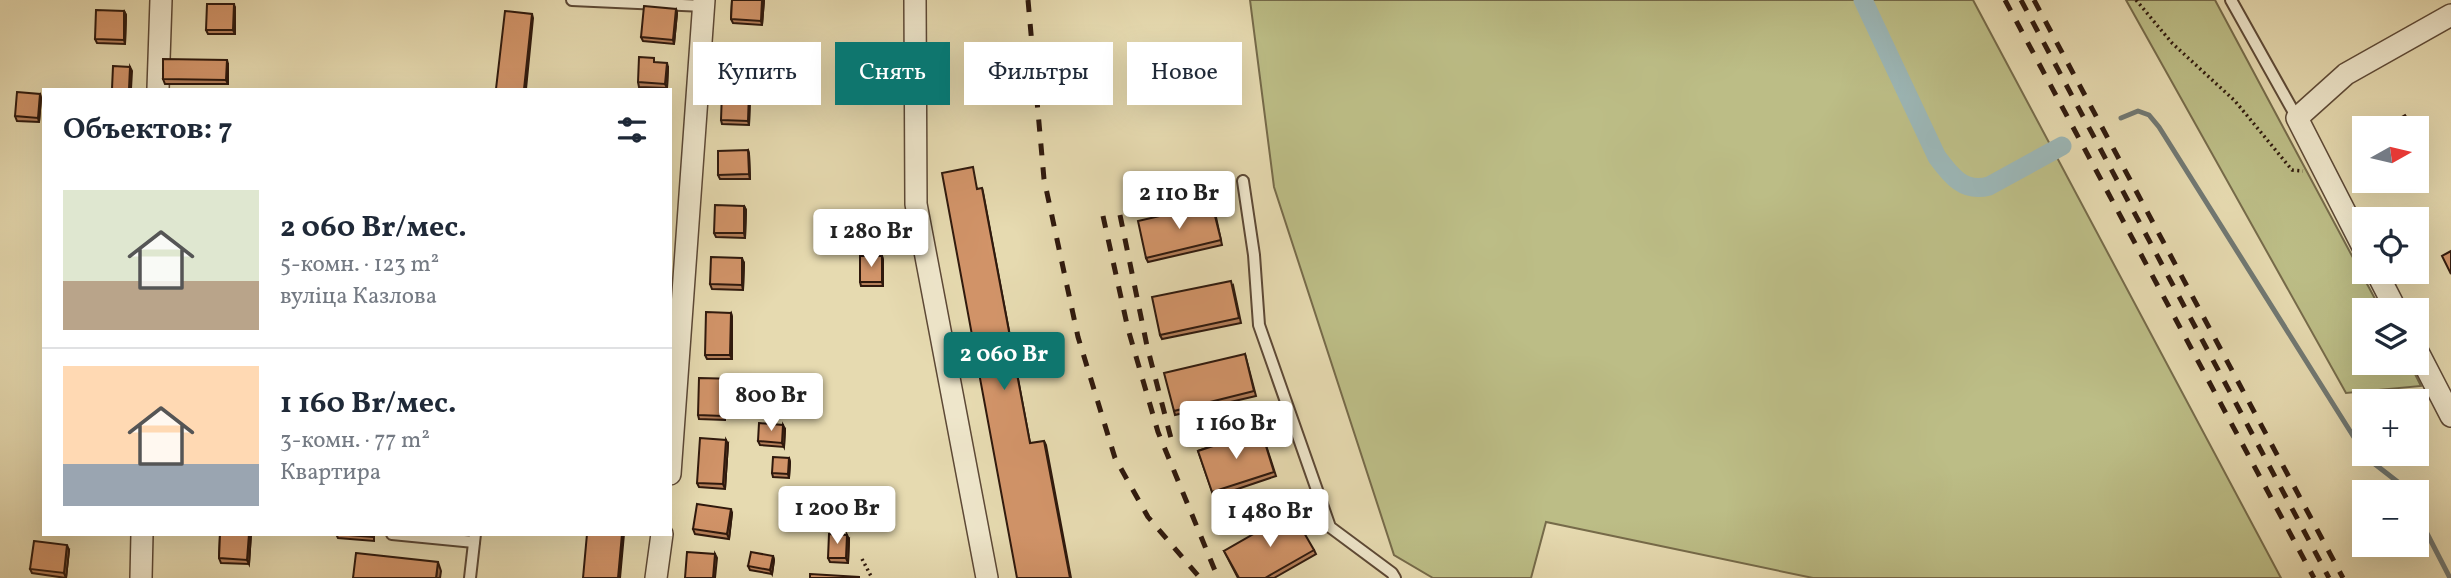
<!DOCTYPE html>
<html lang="ru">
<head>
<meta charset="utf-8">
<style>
  :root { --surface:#fff; --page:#f6f6f7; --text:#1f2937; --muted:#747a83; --line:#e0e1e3; --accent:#0f766e }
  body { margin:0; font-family:Vollkorn,serif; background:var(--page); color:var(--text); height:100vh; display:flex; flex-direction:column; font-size:26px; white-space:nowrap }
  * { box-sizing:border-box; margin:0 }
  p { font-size:23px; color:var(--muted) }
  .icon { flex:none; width:38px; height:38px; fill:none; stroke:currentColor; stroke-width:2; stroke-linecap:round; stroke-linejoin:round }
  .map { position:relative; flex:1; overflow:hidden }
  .sheet { position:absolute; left:42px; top:88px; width:630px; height:448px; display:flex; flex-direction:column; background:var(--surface); border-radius:0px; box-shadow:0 7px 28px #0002 }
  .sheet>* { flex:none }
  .top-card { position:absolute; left:693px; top:42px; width:665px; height:63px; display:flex; gap:14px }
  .needle { width:46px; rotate:82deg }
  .fabs { position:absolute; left:2352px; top:116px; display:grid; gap:14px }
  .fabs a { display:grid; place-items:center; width:77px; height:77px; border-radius:0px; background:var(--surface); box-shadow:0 7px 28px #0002; font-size:35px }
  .price { position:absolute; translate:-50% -60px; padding:0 16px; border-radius:7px; background:#fff; color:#222; font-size:23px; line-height:46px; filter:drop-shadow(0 2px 4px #0008) }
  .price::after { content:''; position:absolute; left:50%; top:42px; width:21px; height:16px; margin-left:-10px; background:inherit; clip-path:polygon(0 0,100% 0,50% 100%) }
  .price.selected { background:var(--accent); color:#fff }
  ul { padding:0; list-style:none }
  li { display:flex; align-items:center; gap:21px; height:175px; padding:0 21px }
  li+li { border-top:2px solid var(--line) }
  li span { display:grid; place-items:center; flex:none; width:196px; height:140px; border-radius:0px; color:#555 }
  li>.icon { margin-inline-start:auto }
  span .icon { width:84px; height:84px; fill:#fffc; stroke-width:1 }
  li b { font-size:30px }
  h2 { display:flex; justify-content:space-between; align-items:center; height:84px; padding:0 21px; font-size:30px }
  .pill { padding:0 24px; border-radius:0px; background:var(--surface); box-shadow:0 7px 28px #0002; font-size:24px; line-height:63px }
  .pill.selected { background:var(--accent); color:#fff }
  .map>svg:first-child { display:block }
  .green { fill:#bcbd86; stroke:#766b4a; stroke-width:2 }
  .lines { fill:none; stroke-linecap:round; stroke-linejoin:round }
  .stream { stroke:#707873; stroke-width:5 }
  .canal { stroke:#9cb7b7; stroke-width:19 }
  .lane-casing { stroke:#5d4936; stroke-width:14 }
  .street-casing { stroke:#5d4936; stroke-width:24 }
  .path { stroke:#2f190d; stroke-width:3.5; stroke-dasharray:2 3.5; stroke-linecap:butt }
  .lane { stroke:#efe7cc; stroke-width:10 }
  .street { stroke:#efe7cc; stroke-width:21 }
  .rail { stroke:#2f190d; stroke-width:5; stroke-dasharray:12 12; stroke-linecap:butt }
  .wall { fill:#b57f5a; stroke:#2f190d; stroke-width:2 }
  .shaded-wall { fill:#93684a; stroke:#2f190d; stroke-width:2 }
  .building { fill:#d29469; stroke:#2f190d; stroke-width:2 }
</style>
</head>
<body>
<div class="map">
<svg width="2451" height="578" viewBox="0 0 2451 578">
  <rect width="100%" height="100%" fill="#e6dab0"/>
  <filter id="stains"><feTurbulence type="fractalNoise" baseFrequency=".00286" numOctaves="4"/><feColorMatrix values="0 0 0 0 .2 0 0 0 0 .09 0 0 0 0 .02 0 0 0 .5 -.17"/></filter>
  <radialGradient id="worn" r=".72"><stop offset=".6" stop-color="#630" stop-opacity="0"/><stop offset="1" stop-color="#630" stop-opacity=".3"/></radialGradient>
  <g class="green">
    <polygon points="1250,0 1973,0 2281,578 1813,578 1546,522 1531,578 1433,578 1394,555 1274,187"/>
    <polygon points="2126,0 2215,0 2381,310 2364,310 2364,362 2409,362 2421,386 2346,393"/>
  </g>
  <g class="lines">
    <g class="stream">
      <polyline points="2121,118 2138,111 2149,115 2159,127 2367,458 2403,486 2405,492"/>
      <polyline points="2417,514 2450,578"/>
    </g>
    <path class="canal" d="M1863,0L1937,157C1951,176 1964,193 1989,186L2062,146"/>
    <g class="lane-casing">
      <g id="lane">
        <polyline points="572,0 704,6"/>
        <polyline points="2231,0 2297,118"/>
        <polyline points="1243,181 1254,255 1259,325 1330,527 1392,573 1395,578"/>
        <polyline points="392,534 474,542"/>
        <polyline points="470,578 475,534"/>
      </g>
    </g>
    <g class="street-casing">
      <g id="street">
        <polyline points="915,0 916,204 987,578"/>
        <polyline points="158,89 161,0"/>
        <polyline points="2364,249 2297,118 2346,74 2451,15"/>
        <polyline points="2376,271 2396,310"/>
        <polyline points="2417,350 2451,416"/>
        <polyline points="670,474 704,0"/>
        <polyline points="141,578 142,534"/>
        <polyline points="656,578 662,534"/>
      </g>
    </g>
    <g class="path">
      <polyline points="2136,0 2172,43 2235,101 2292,170 2303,171"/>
      <polyline points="862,559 872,578"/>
    </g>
    <use href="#lane" class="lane"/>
    <use href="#street" class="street"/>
    <g class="rail">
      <polyline points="1028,0 1044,179 1078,337 1115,458 1148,517 1200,578"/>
      <polyline points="2005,0 2314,578"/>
      <polyline points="2021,0 2329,578"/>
      <polyline points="2034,0 2343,578"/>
      <polyline points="1120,215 1147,346 1173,446"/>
      <polyline points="1103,216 1128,329 1158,432 1218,578"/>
    </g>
  </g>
  <g class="wall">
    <polygon points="732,0 764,0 762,25 733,23 731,19"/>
    <polygon points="235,8 235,34 208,34 206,30"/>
    <polygon points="676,9 677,13 674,44 643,41 641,37"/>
    <polygon points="124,11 126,15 125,44 97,43 95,39"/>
    <polygon points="752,47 754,51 753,87 726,87 725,82"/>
    <polygon points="656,63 668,67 667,88 639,87 638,82"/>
    <polygon points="228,64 228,84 165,84 163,79"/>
    <polygon points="749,92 750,97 749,125 722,124 721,120"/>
    <polygon points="40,94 41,98 39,122 17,121 15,116"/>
    <polygon points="2417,134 2422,145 2417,148"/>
    <polygon points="748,150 749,154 750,179 720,179 718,175"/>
    <polygon points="744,206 746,210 745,238 716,237 714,233"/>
    <polygon points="1214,208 1222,245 1148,262 1146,258"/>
    <polygon points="882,256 883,260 883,286 861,286 860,282"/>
    <polygon points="744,263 743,290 712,289 710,284"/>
    <polygon points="1233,285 1241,323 1162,339 1160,335"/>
    <polygon points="731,313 732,317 732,359 707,359 705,355"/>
    <polygon points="1245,354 1256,396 1175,415 1174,411"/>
    <polygon points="740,384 739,401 725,401 725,420 699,419 698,415"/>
    <polygon points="785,429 784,447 760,445 758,441"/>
    <polygon points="1261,430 1276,476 1214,497 1198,451"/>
    <polygon points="728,444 725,489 699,487 697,483"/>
    <polygon points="789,458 790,462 789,478 773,477 772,473"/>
    <polygon points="732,513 729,539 695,534 693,529"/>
    <polygon points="220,534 251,534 249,564 221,563 219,558"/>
    <polygon points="336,534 374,534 374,541 338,538"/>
    <polygon points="849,539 848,563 830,562 828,558"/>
    <polygon points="69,550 66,578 32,573 30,569"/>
    <polygon points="1314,550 1316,554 1274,578 1238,578 1224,551"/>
    <polygon points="773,556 774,560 772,574 750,570 748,566"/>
  </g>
  <g class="shaded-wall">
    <polygon points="762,0 764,0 762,25 761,21"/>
    <polygon points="234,4 235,8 235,34 233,30"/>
    <polygon points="676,9 677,13 674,44 673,40"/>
    <polygon points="124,11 126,15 125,44 124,40"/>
    <polygon points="532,14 533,18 526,89 524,89"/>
    <polygon points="752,47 754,51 753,87 751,83"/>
    <polygon points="227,60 228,64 228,84 226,80"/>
    <polygon points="667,63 668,67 667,88 665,84"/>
    <polygon points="130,67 132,71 131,89 129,89"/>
    <polygon points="749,92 750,97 749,125 748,121"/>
    <polygon points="40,94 41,98 39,122 38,118"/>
    <polygon points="748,150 749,154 750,179 749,174"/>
    <polygon points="982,188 983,192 1031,448 1030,443"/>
    <polygon points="744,206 746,210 745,238 744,233"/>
    <polygon points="882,256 883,260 883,286 882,282"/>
    <polygon points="742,258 744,263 743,290 742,285"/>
    <polygon points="731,313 732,317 732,359 730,355"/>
    <polygon points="738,379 740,384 739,401 738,397"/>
    <polygon points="724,396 725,401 725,420 723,416"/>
    <polygon points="783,425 785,429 784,447 782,443"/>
    <polygon points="726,440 728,444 725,489 723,484"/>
    <polygon points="1044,441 1046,445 1071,578 1070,578"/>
    <polygon points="789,458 790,462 789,478 788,474"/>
    <polygon points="731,509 732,513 729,539 727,534"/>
    <polygon points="249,534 251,534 249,564 247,560"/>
    <polygon points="622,534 624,534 620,578 618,578"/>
    <polygon points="847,535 849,539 848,563 846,558"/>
    <polygon points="67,545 69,550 66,578 64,573"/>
    <polygon points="715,554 717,558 715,578 713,578"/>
    <polygon points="773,556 774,560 772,574 770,570"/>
    <polygon points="438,562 441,571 440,578 436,578"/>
  </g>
  <g class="building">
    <polygon points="732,0 762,0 761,21 731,19"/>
    <polygon points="207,4 234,4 233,30 206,30"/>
    <polygon points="644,6 676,9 673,40 641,37"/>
    <polygon points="96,10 124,11 124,40 95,39"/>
    <polygon points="505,11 532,14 524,89 496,89"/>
    <polygon points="726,46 752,47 751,83 725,82"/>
    <polygon points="639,57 654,58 654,62 667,63 665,84 638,82"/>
    <polygon points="163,59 227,60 226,80 163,79"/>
    <polygon points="113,66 130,67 129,89 112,89"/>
    <polygon points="17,92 40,94 38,118 15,116"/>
    <polygon points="722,92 749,92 748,121 721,120"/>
    <polygon points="2405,115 2413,128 2383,128"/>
    <polygon points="748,150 749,174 718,175 718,151"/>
    <polygon points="973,167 977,189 982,188 1030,443 1044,441 1070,578 1017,578 942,173"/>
    <polygon points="1212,204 1221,240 1146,258 1138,221"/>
    <polygon points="715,205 744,206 744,233 714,233"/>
    <polygon points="2451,251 2451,274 2442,256"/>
    <rect x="860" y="256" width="22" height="26"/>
    <polygon points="711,257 742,258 742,285 710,284"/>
    <polygon points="1231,281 1239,318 1160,335 1152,297"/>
    <polygon points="706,312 731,313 730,355 705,355"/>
    <polygon points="1245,354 1254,391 1174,411 1164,373"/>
    <polygon points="699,378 738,379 738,397 724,396 723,416 698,415"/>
    <polygon points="759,423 783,425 782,443 758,441"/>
    <polygon points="1261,430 1274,472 1212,492 1198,451"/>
    <polygon points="700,438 726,440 723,484 697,483"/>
    <polygon points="773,457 789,458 788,474 772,473"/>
    <polygon points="697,504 731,509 727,534 693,529"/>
    <polygon points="1292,512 1314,550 1265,578 1239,578 1224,551"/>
    <polygon points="220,534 249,534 247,560 219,558"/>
    <polygon points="336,534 372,534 372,537"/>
    <polygon points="587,534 622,534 618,578 583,578"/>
    <polygon points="829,534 847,535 846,558 828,558"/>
    <polygon points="34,541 67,545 64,573 30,569"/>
    <polygon points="687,552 715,554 713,578 685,578"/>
    <polygon points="751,552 773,556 770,570 748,566"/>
    <polygon points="356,553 438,562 436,578 353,578"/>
    <polygon points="810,574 859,577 859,578 810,578"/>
  </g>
  <rect width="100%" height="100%" filter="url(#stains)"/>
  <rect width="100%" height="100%" fill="url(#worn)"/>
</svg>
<div class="fabs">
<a><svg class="needle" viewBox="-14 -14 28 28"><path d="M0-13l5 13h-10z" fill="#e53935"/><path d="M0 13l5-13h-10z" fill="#747a83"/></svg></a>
<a><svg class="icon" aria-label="locate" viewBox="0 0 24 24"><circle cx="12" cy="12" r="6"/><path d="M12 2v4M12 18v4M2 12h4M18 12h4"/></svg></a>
<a><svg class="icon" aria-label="layers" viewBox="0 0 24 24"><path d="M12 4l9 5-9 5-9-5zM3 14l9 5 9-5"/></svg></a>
<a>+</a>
<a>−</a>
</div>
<b class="price" style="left:1179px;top:231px">2 110 Br</b>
<b class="price" style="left:871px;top:269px">1 280 Br</b>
<b class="price selected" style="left:1004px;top:392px">2 060 Br</b>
<b class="price" style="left:771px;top:433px">800 Br</b>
<b class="price" style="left:1236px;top:461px">1 160 Br</b>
<b class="price" style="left:837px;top:546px">1 200 Br</b>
<b class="price" style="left:1270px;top:549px">1 480 Br</b>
<div class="top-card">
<a class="pill">Купить</a>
<a class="pill selected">Снять</a>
<a class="pill">Фильтры</a>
<a class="pill">Новое</a>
</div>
<section class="sheet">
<h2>Объектов: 7<svg class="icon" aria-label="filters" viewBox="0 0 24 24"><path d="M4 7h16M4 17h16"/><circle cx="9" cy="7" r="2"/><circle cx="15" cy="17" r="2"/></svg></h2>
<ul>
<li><span style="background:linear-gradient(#dfe7d0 65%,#b9a48a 0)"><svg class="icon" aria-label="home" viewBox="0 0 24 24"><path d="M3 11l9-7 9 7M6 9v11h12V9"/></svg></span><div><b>2 060 Br/мес.</b><p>5-комн. · 123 m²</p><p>вуліца Казлова</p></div></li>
<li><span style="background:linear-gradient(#ffd9b3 70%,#9aa5b1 0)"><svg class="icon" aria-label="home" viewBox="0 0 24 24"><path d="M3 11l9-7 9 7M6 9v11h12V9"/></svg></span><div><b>1 160 Br/мес.</b><p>3-комн. · 77 m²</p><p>Квартира</p></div></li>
</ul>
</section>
</div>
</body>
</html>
